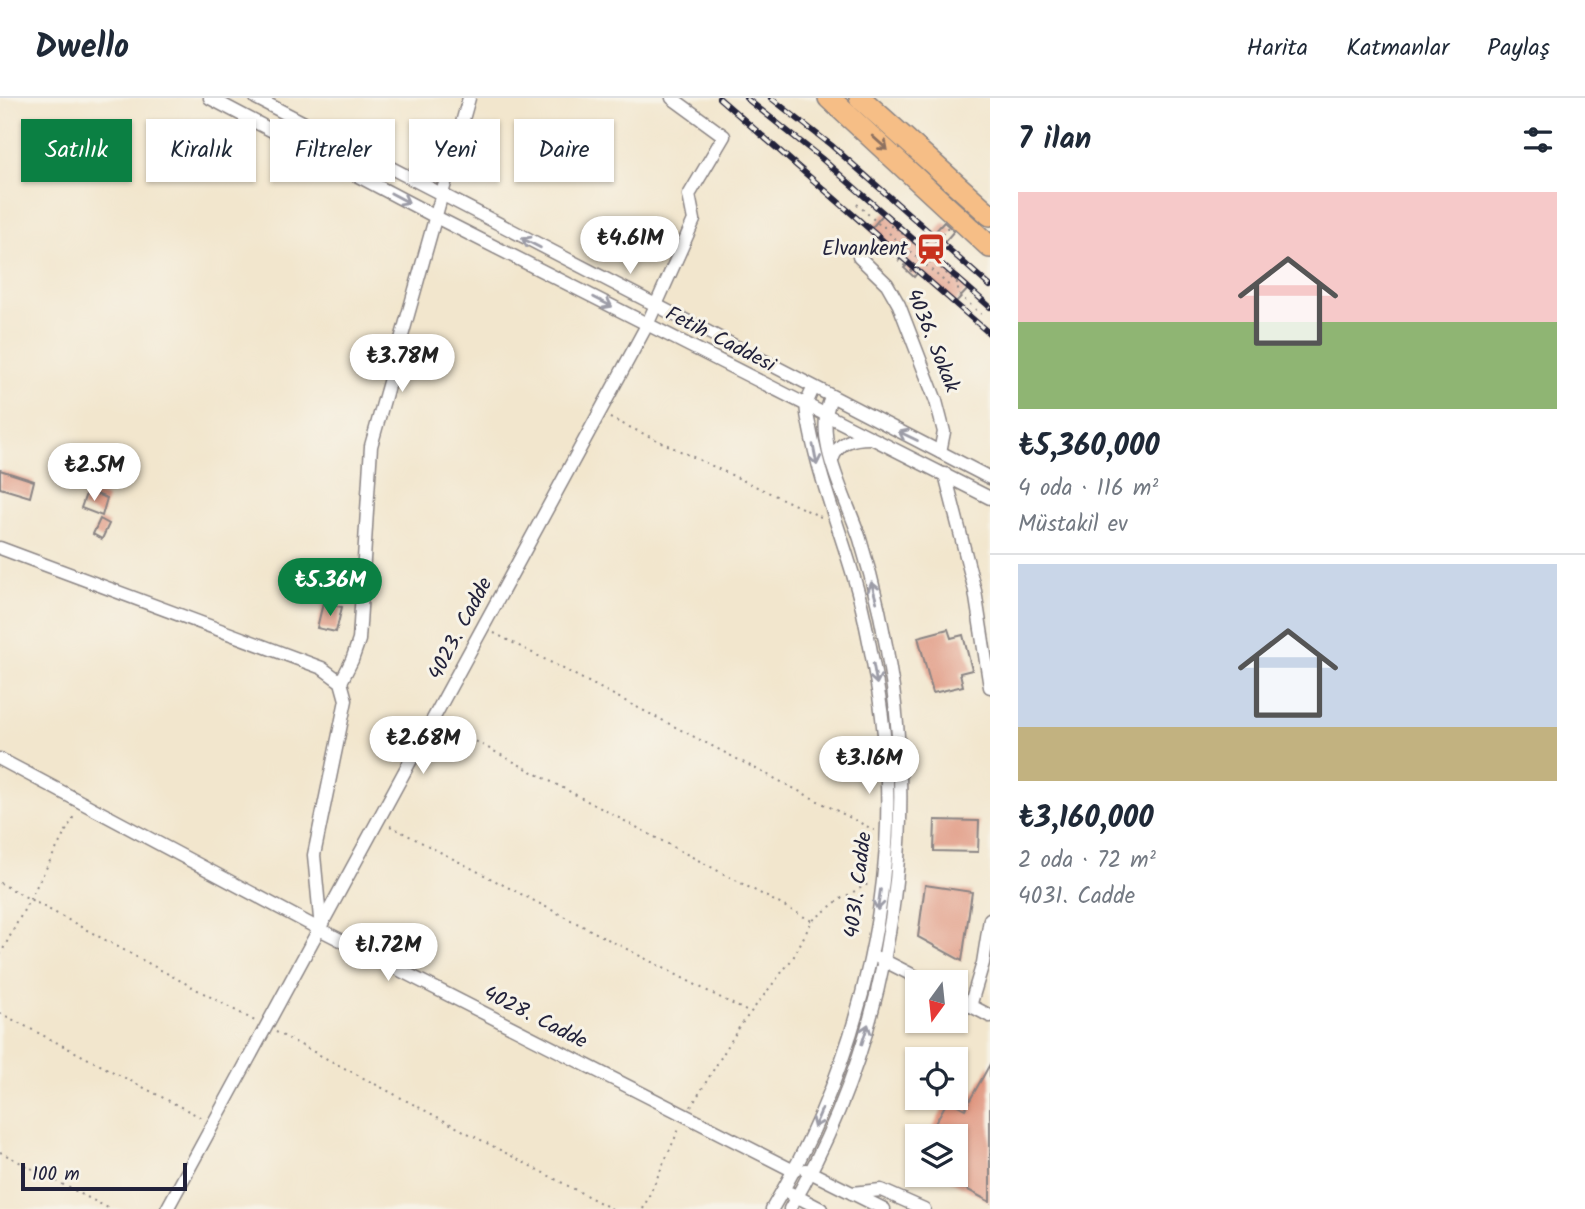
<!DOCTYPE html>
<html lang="tr">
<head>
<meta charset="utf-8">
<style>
  :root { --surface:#fff; --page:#f6f6f7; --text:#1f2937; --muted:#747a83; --line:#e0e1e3; --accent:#0b8043 }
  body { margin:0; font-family:Kalam,sans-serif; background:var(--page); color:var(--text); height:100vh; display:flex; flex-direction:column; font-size:26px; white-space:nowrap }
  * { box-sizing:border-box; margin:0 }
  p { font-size:23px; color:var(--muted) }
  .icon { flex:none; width:38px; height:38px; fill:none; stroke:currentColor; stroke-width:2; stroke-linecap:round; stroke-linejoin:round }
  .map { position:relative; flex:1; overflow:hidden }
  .sheet { display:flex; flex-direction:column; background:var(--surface); width:595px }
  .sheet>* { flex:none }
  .banner { position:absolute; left:21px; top:21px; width:665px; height:63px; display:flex; gap:14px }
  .needle { width:46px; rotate:195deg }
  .buttons { position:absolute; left:905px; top:872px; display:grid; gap:14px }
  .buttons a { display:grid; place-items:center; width:63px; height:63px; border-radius:0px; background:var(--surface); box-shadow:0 2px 5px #0004; font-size:35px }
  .scale { position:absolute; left:21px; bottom:18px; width:166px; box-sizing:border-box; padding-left:7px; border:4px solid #22223b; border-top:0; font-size:19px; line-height:24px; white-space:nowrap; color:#22223b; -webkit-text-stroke:5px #f7f3e8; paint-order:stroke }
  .price { position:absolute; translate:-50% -60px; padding:0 16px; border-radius:24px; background:#fff; color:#222; font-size:23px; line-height:46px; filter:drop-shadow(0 2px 4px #0008) }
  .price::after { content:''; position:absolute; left:50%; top:42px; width:21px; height:16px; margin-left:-10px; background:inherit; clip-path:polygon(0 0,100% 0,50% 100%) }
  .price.current { background:var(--accent); color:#fff }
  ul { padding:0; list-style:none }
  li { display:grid; align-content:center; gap:14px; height:371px; padding:0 28px }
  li+li { border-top:2px solid var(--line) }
  li span { display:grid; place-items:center; height:217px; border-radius:0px; color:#555 }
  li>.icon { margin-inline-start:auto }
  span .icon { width:126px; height:126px; fill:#fffc; stroke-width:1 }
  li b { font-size:30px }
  h2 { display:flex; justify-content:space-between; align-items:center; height:84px; padding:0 28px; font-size:30px }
  .tag { padding:0 24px; border-radius:0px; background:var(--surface); box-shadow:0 2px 5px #0004; font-size:24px; line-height:63px }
  .tag.current { background:var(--accent); color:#fff }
  header { display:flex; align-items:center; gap:42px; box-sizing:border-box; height:98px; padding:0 35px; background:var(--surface); border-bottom:2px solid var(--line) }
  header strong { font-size:33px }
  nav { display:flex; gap:38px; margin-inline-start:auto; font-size:24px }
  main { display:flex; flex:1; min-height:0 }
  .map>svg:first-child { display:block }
  .building { fill:#e09680 }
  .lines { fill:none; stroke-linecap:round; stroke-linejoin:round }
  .minor-casing { stroke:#8a8484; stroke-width:15 }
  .primary-casing { stroke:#8a8484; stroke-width:24 }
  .path { stroke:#8a8484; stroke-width:2; stroke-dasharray:2 5; stroke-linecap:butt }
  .minor { stroke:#fff; stroke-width:12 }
  .primary { stroke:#f6be86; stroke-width:21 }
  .rail-casing { stroke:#22223b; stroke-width:6 }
  .rail { stroke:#f7f3e8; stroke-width:3.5; stroke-dasharray:10; stroke-linecap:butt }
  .path-bridge { stroke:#8a8484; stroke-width:2; stroke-dasharray:2 5; stroke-linecap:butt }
  .oneway { stroke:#8c7060 }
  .oneway2 { stroke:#9c9ca7 }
  .labels { text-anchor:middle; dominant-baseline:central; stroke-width:6; stroke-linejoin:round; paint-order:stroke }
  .poi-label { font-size:21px; fill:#22223b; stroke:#f7f3e8; text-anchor:end }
  .street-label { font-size:21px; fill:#22223b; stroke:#f7f3e8 }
</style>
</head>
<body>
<header>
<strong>Dwello</strong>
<nav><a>Harita</a><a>Katmanlar</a><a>Paylaş</a></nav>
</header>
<main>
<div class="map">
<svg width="990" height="1111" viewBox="0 0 990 1111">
  <rect width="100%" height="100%" fill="#f7f3e8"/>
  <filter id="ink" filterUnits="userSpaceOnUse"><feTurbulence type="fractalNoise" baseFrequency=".0143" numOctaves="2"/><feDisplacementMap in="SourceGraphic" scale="14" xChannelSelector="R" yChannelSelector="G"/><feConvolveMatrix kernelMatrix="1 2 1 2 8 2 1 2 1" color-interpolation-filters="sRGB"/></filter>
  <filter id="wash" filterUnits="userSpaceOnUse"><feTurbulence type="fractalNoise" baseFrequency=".00686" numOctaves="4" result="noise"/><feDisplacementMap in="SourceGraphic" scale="28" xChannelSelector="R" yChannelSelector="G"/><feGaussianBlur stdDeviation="1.57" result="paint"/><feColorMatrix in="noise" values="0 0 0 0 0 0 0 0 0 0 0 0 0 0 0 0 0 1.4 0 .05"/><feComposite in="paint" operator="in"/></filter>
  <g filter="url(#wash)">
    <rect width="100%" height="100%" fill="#f2e6cd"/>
    <g id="blocks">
      <g class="building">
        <polygon points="885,114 923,147 944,124 954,133 933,157 970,189 954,206 918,174 914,179 904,170 908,165 870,132"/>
        <polygon points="0,372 34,383 30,399 0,390"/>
        <polygon points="87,393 107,400 102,418 81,410"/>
        <polygon points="100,421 109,426 102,441 93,436"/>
        <polygon points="323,505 342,509 336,534 317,530"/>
        <polygon points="948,531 951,540 963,537 972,572 960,575 963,588 933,595 918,539"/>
        <polygon points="935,722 979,723 978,754 934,753"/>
        <polygon points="925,787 972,794 962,863 918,839"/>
        <polygon points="990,966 990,1104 939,1076 956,1076 956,1038 928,1038 948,1002 965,1011"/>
      </g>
    </g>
  </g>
  <g filter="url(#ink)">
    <use href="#blocks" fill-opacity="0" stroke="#8a8484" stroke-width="2"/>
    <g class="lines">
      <g class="minor-casing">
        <g id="minor">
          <polyline points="210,0 434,118 990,400"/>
          <polyline points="256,0 990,380"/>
          <polyline points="859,159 887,186 899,207 936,303 944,334 940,354"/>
          <path d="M832,362C838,344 852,340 870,340"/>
          <polyline points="945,376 975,493 990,589"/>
          <polyline points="0,450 322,570 341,584 346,602 314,757 321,831"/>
          <polyline points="341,584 352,562 359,542 371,348 469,0"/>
          <polyline points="0,661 321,832 794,1073"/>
          <polyline points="879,860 926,884"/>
          <polyline points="956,900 990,918"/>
          <polyline points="970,908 983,865 990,821"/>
          <polyline points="806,1072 884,1111"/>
          <polyline points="790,1095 821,1111"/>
          <polyline points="852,1095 881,1092 924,1111"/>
          <polyline points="167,1111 647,227 694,122 689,97 724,38 672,0"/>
          <path d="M772,1111C862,960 907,772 879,598C873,563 867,528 858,494C843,439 821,387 810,331C809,324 805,313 807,305C808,301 811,295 813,291"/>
          <path d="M790,1111C881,955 917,769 893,590C886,540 875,489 860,441C847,400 812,341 831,300"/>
        </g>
      </g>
      <g class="primary-casing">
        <g id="primary">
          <polyline points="829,0 990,149"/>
          <polyline points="860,0 990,117"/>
        </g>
      </g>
      <g class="path">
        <polyline points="857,106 882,129 893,128 917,148 918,161"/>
        <polyline points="889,135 952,190"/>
        <polyline points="868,149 874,141 905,168"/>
        <polyline points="922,164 934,164 958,186 958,196 981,216"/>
        <polyline points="610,320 821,419"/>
        <polyline points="494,535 874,732"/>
        <polyline points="445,627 812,823"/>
        <polyline points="390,728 748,914"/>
        <polyline points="0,785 255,923"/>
        <polyline points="0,857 75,716"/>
        <polyline points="0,915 204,1021"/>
        <polyline points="276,934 612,1111"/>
        <polyline points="691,1009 740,928 793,860 812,823 840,801 870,785"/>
        <polyline points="0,1054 110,1111"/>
        <polyline points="643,1111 680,1029"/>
      </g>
      <use href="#minor" class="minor"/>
      <use href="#primary" class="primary"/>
      <g class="rail-casing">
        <g id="rail">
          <polyline points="719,0 990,236"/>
          <polyline points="746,0 821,60 990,209"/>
          <polyline points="771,0 831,47 990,188"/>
        </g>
      </g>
      <use href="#rail" class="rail"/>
      <polyline class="path-bridge" points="905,168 911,173 948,129 954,134"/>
    </g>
    <defs><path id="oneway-shaft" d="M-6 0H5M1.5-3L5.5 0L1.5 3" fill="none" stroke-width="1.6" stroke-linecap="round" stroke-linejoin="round" transform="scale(1.75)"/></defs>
    <use class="oneway" href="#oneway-shaft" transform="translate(880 45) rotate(42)"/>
    <g class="oneway2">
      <use href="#oneway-shaft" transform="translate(400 100) rotate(28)"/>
      <use href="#oneway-shaft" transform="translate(531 145) rotate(-153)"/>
      <use href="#oneway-shaft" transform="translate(603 204) rotate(27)"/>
      <use href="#oneway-shaft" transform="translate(908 338) rotate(-154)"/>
      <use href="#oneway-shaft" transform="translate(815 357) rotate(79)"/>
      <use href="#oneway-shaft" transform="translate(874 494) rotate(-105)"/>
      <use href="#oneway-shaft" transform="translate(875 576) rotate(80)"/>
      <use href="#oneway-shaft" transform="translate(879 802) rotate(98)"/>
      <use href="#oneway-shaft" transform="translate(865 936) rotate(-72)"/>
      <use href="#oneway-shaft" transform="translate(818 1020) rotate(113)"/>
    </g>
  </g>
  <defs>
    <g id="station-bare" transform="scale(2.415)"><path d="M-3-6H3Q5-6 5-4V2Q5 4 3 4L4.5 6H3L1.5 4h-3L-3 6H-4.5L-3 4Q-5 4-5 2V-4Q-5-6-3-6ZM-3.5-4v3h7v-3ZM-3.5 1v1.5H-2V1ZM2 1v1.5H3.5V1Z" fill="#c8321e" stroke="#f7f3e8" stroke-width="2.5" paint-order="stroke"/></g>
  </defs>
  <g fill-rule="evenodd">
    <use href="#station-bare" x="931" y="151"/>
  </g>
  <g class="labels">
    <g class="poi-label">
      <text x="908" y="151">Elvankent</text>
    </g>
    <g class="street-label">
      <text transform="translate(720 242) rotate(27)">Fetih Caddesi</text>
      <text transform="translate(932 243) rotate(68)">4036. Sokak</text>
      <text transform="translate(461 531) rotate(-62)">4023. Cadde</text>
      <text transform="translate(859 787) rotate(-83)">4031. Cadde</text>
      <text transform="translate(535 920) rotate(27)">4028. Cadde</text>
    </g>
  </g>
</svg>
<div class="buttons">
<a><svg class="needle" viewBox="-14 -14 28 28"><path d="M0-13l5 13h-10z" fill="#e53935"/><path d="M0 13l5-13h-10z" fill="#747a83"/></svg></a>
<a><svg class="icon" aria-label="locate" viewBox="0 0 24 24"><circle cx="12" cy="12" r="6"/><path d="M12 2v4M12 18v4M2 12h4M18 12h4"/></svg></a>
<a><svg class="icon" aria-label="layers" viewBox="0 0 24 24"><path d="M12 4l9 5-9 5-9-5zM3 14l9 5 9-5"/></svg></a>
</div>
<div class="scale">100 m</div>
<b class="price" style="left:630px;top:178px">₺4.61M</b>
<b class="price" style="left:402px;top:296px">₺3.78M</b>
<b class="price" style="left:94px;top:405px">₺2.5M</b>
<b class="price current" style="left:330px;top:520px">₺5.36M</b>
<b class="price" style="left:423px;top:678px">₺2.68M</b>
<b class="price" style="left:869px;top:698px">₺3.16M</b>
<b class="price" style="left:388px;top:885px">₺1.72M</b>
<div class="banner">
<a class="tag current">Satılık</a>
<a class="tag">Kiralık</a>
<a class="tag">Filtreler</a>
<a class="tag">Yeni</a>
<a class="tag">Daire</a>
</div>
</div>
<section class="sheet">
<h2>7 ilan<svg class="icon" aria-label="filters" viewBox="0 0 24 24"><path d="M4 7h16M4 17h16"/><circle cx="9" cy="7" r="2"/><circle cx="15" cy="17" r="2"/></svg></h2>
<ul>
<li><span style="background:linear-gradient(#f6c9c9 60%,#8fb573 0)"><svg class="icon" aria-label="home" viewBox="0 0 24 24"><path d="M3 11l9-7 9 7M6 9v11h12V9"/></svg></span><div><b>₺5,360,000</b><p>4 oda · 116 m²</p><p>Müstakil ev</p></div></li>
<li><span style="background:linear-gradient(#c9d6e8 75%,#c2b280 0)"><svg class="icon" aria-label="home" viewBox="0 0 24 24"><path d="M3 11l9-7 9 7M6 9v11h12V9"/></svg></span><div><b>₺3,160,000</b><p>2 oda · 72 m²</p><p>4031. Cadde</p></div></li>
</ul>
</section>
</main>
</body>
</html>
